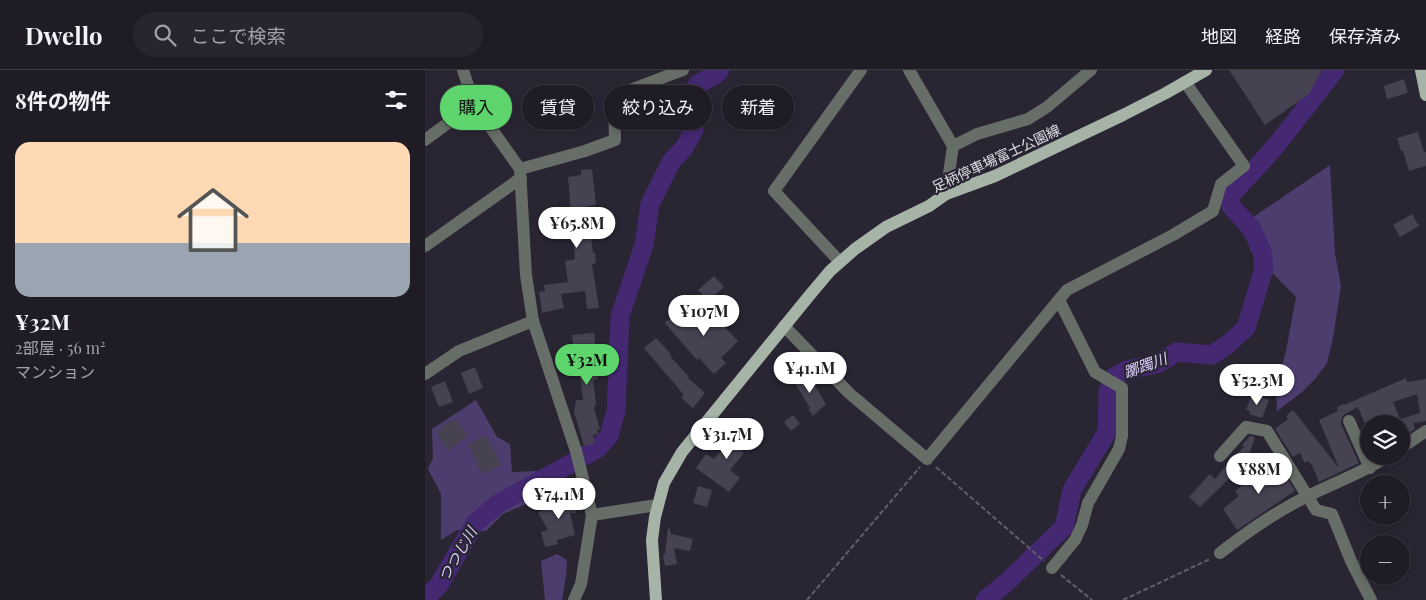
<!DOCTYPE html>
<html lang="ja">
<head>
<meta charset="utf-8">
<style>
  :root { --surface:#1f1c26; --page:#27252e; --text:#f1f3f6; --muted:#a1a1a7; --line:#3c3a43; --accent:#5ed56c }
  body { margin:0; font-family:"Playfair Display","Noto Sans JP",serif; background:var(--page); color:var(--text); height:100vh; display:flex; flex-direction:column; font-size:19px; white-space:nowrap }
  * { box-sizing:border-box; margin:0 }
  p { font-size:16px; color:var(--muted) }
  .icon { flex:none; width:28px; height:28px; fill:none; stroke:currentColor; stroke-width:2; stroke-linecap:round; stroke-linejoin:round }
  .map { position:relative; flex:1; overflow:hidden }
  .sheet { display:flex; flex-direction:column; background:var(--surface); width:425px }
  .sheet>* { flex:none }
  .guide { position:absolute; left:15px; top:15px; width:475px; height:45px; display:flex; gap:10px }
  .buttons { position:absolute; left:935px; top:345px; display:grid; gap:10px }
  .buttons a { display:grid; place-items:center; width:50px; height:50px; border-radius:50%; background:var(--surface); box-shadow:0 2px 8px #0003,0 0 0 1px var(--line); font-size:25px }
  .price { position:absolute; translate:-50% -42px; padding:0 11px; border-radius:18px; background:#fff; color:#222; font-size:16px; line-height:32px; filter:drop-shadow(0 1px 2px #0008) }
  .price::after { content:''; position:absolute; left:50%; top:30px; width:15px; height:11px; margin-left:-8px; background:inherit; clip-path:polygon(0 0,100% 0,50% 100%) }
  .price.active { background:var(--accent); color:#111 }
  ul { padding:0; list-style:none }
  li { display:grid; align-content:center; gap:10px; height:265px; padding:0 15px }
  li span { display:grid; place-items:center; height:155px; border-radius:15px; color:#555 }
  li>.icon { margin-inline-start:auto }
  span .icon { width:90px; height:90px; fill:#fffc; stroke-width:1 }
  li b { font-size:21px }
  h2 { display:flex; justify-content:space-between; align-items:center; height:60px; padding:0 15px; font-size:21px }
  .tag { padding:0 18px; border-radius:22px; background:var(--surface); box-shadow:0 2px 8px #0003,0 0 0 1px var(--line); font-size:18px; line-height:45px }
  .tag.active { background:var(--accent); color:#111 }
  header { display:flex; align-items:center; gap:30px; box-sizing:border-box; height:70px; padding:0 25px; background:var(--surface); border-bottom:1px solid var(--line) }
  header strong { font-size:24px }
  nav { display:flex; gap:28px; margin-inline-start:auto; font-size:18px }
  .search { width:350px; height:45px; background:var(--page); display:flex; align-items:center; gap:12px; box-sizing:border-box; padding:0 18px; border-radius:28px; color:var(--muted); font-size:19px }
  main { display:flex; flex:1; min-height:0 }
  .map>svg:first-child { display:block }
  .green { fill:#4d3d6f }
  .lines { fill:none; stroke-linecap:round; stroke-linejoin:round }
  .river { stroke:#442871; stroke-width:19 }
  .building { fill:#464252; fill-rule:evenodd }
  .path { stroke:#625e6b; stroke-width:2; stroke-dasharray:5 2.5; stroke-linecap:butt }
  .minor { stroke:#676d67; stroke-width:12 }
  .major { stroke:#a6b3a7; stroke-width:12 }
  .labels { text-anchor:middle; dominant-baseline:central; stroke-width:4.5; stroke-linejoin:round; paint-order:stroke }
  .street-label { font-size:14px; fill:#e0dde7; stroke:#292533 }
  .water-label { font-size:15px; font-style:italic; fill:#dcd0fc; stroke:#292533 }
</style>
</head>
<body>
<header>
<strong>Dwello</strong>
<div class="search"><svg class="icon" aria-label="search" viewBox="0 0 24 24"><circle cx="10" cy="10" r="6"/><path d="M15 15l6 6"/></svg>ここで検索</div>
<nav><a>地図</a><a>経路</a><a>保存済み</a></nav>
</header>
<main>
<section class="sheet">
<h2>8件の物件<svg class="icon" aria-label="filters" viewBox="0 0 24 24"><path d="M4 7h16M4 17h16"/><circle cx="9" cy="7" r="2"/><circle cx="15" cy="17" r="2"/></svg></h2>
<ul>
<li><span style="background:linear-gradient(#ffd9b3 65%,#9aa5b1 0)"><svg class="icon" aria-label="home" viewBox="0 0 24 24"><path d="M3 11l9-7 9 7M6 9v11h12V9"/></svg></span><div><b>¥32M</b><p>2部屋 · 56 m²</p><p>マンション</p></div></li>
</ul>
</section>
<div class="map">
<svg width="1001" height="530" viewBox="0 0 1001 530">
  <rect width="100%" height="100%" fill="#292533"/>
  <g class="green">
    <polygon points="905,95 910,184 916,216 908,268 902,293 891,308 877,322 852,341 851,319 861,281 871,227 825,180 821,152"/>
    <polygon points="51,330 72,367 85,374 87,402 114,401 137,388 141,417 78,444 61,461 32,460 16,470 16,424 3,399 8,388 7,359"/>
    <polygon points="132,484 142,490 141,506 137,530 120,530 116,491"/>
  </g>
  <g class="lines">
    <g class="river">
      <polyline points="0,529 14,515 50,453 74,433 172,379 184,366 191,341 195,246 219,175 225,134 246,92 259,78 269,60 268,45 264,26 273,14 290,5 295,0"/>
      <polyline points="560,530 581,513 639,457 647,420 682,362 683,321 690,306 702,300 732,294 752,282 787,285 802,275 821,258 839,198 837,181 826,158 806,136 805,126 850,77 910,0"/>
    </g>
  </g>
  <g class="building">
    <polygon points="804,0 897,0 884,24 840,55"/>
    <polygon points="979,9 983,23 962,29 959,16"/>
    <polygon points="993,62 999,82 1001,82 1001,96 984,101 978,81 976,81 972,68"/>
    <polygon points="167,99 171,135 162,136 168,183 170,183 171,193 167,194 174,238 162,239 160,221 136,224 139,238 117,243 114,222 120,221 119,215 143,212 140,191 150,189 143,107 156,105 156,100"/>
    <polygon points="987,144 994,156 975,167 968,155"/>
    <polygon points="289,206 299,217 283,231 273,220"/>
    <polygon points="280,232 290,243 288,245 313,271 296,288 301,293 289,304 274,288 272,290 240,253 251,243 259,251"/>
    <polygon points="169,263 173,294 171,294 173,309 168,310 171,334 169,338 175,359 172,360 173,364 168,365 170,373 159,376 149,342 151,330 158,330 154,296 151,297 147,265"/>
    <polygon points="231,268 246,284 245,286 264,307 263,308 280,323 268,338 256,328 259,325 219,278"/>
    <polygon points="50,297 58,318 44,324 36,303"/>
    <polygon points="382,303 401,334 388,346 383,339 385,338 369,311"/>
    <path d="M981,308L982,312L1001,309V351L988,353L990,359L978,367L976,354H940L933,337L920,344L917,347L916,354L934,393L894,412L887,395L883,391L880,393L875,383L868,387L850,359L863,349L861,346L868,340L914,398L894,350L913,341L912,337L919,334V335ZM992,324L995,343L975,349L968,332Z"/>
    <polygon points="20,311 28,332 14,337 6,317"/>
    <polygon points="827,324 844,330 837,348 824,344 825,341 821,340"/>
    <polygon points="368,345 375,354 366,361 359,352"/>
    <polygon points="29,348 43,365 23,381 11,362"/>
    <polygon points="318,353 330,365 323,371 325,374 317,381 319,383 305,400 315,408 304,422 271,398 281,384 289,389 313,362 310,360"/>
    <polygon points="61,365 76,395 57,404 43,374"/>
    <polygon points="825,366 830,367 822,391 775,437 764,427 785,404 790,409 808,387 819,377 817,375"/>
    <polygon points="849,387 870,421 812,460 798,439 814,426 810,421 847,393 845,390"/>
    <polygon points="273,416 287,420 282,437 268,433"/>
    <polygon points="151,424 151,443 145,443 150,465 132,470 133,474 120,477 116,462 123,460 113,443 140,427 140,425"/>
    <polygon points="243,457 244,457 246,464 268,469 265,481 249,478 252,494 240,496 238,485 240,484"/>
  </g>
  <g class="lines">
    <g class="path">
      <polyline points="511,397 619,491"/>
      <polyline points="636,505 667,530"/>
      <polyline points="382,530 495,397"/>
      <polyline points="698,530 785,489"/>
    </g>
    <g class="minor">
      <polyline points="38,0 49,34 95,99 101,205 108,251 151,381 167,445 232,435"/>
      <polyline points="484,0 528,76"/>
      <polyline points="0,70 49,34"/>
      <polyline points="95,99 160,81 190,70 189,26 258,0"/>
      <polyline points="521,124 528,76 552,64 603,49 622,37 666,0"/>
      <polyline points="0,176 96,108"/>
      <polyline points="415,192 349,121 436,0"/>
      <polyline points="359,256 424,323 502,389 642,220 748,165 788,141 796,114 819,96 760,12"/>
      <polyline points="0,304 34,281 108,251"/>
      <polyline points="924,351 945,398"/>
      <polyline points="976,378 1001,361"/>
      <polyline points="795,386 821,357 842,361 891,440 907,444 926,491 946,530"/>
      <path d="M795,483C823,461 852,441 883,426C910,412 938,403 963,386"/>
      <polyline points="627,498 650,470 657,455 663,433 694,379 697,366 697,318 670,302 634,230"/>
      <polyline points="149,530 156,514 167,445"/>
    </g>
    <g class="major">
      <polyline points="996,0 1001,25"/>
      <polyline points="231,530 227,470 230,447 239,413 257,382 384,226 405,201 430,179 461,157 504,136 521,124 570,106 698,45 741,23 781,0"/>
    </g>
  </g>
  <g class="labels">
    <g class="street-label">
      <text transform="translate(571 88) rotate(-25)">足柄停車場富士公園線</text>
    </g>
    <g class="water-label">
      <text transform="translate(720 295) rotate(-20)">躑躅川</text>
      <text transform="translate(32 484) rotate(-59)">つつじ川</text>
    </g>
  </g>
</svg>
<div class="buttons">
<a><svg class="icon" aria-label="layers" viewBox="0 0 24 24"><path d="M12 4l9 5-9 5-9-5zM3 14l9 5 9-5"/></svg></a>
<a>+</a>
<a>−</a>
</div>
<b class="price" style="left:152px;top:179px">¥65.8M</b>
<b class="price" style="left:279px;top:267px">¥107M</b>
<b class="price active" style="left:162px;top:316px">¥32M</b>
<b class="price" style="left:385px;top:324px">¥41.1M</b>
<b class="price" style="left:832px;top:336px">¥52.3M</b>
<b class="price" style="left:302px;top:390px">¥31.7M</b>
<b class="price" style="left:834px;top:425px">¥88M</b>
<b class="price" style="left:134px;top:450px">¥74.1M</b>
<div class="guide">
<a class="tag active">購入</a>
<a class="tag">賃貸</a>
<a class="tag">絞り込み</a>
<a class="tag">新着</a>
</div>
</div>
</main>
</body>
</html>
